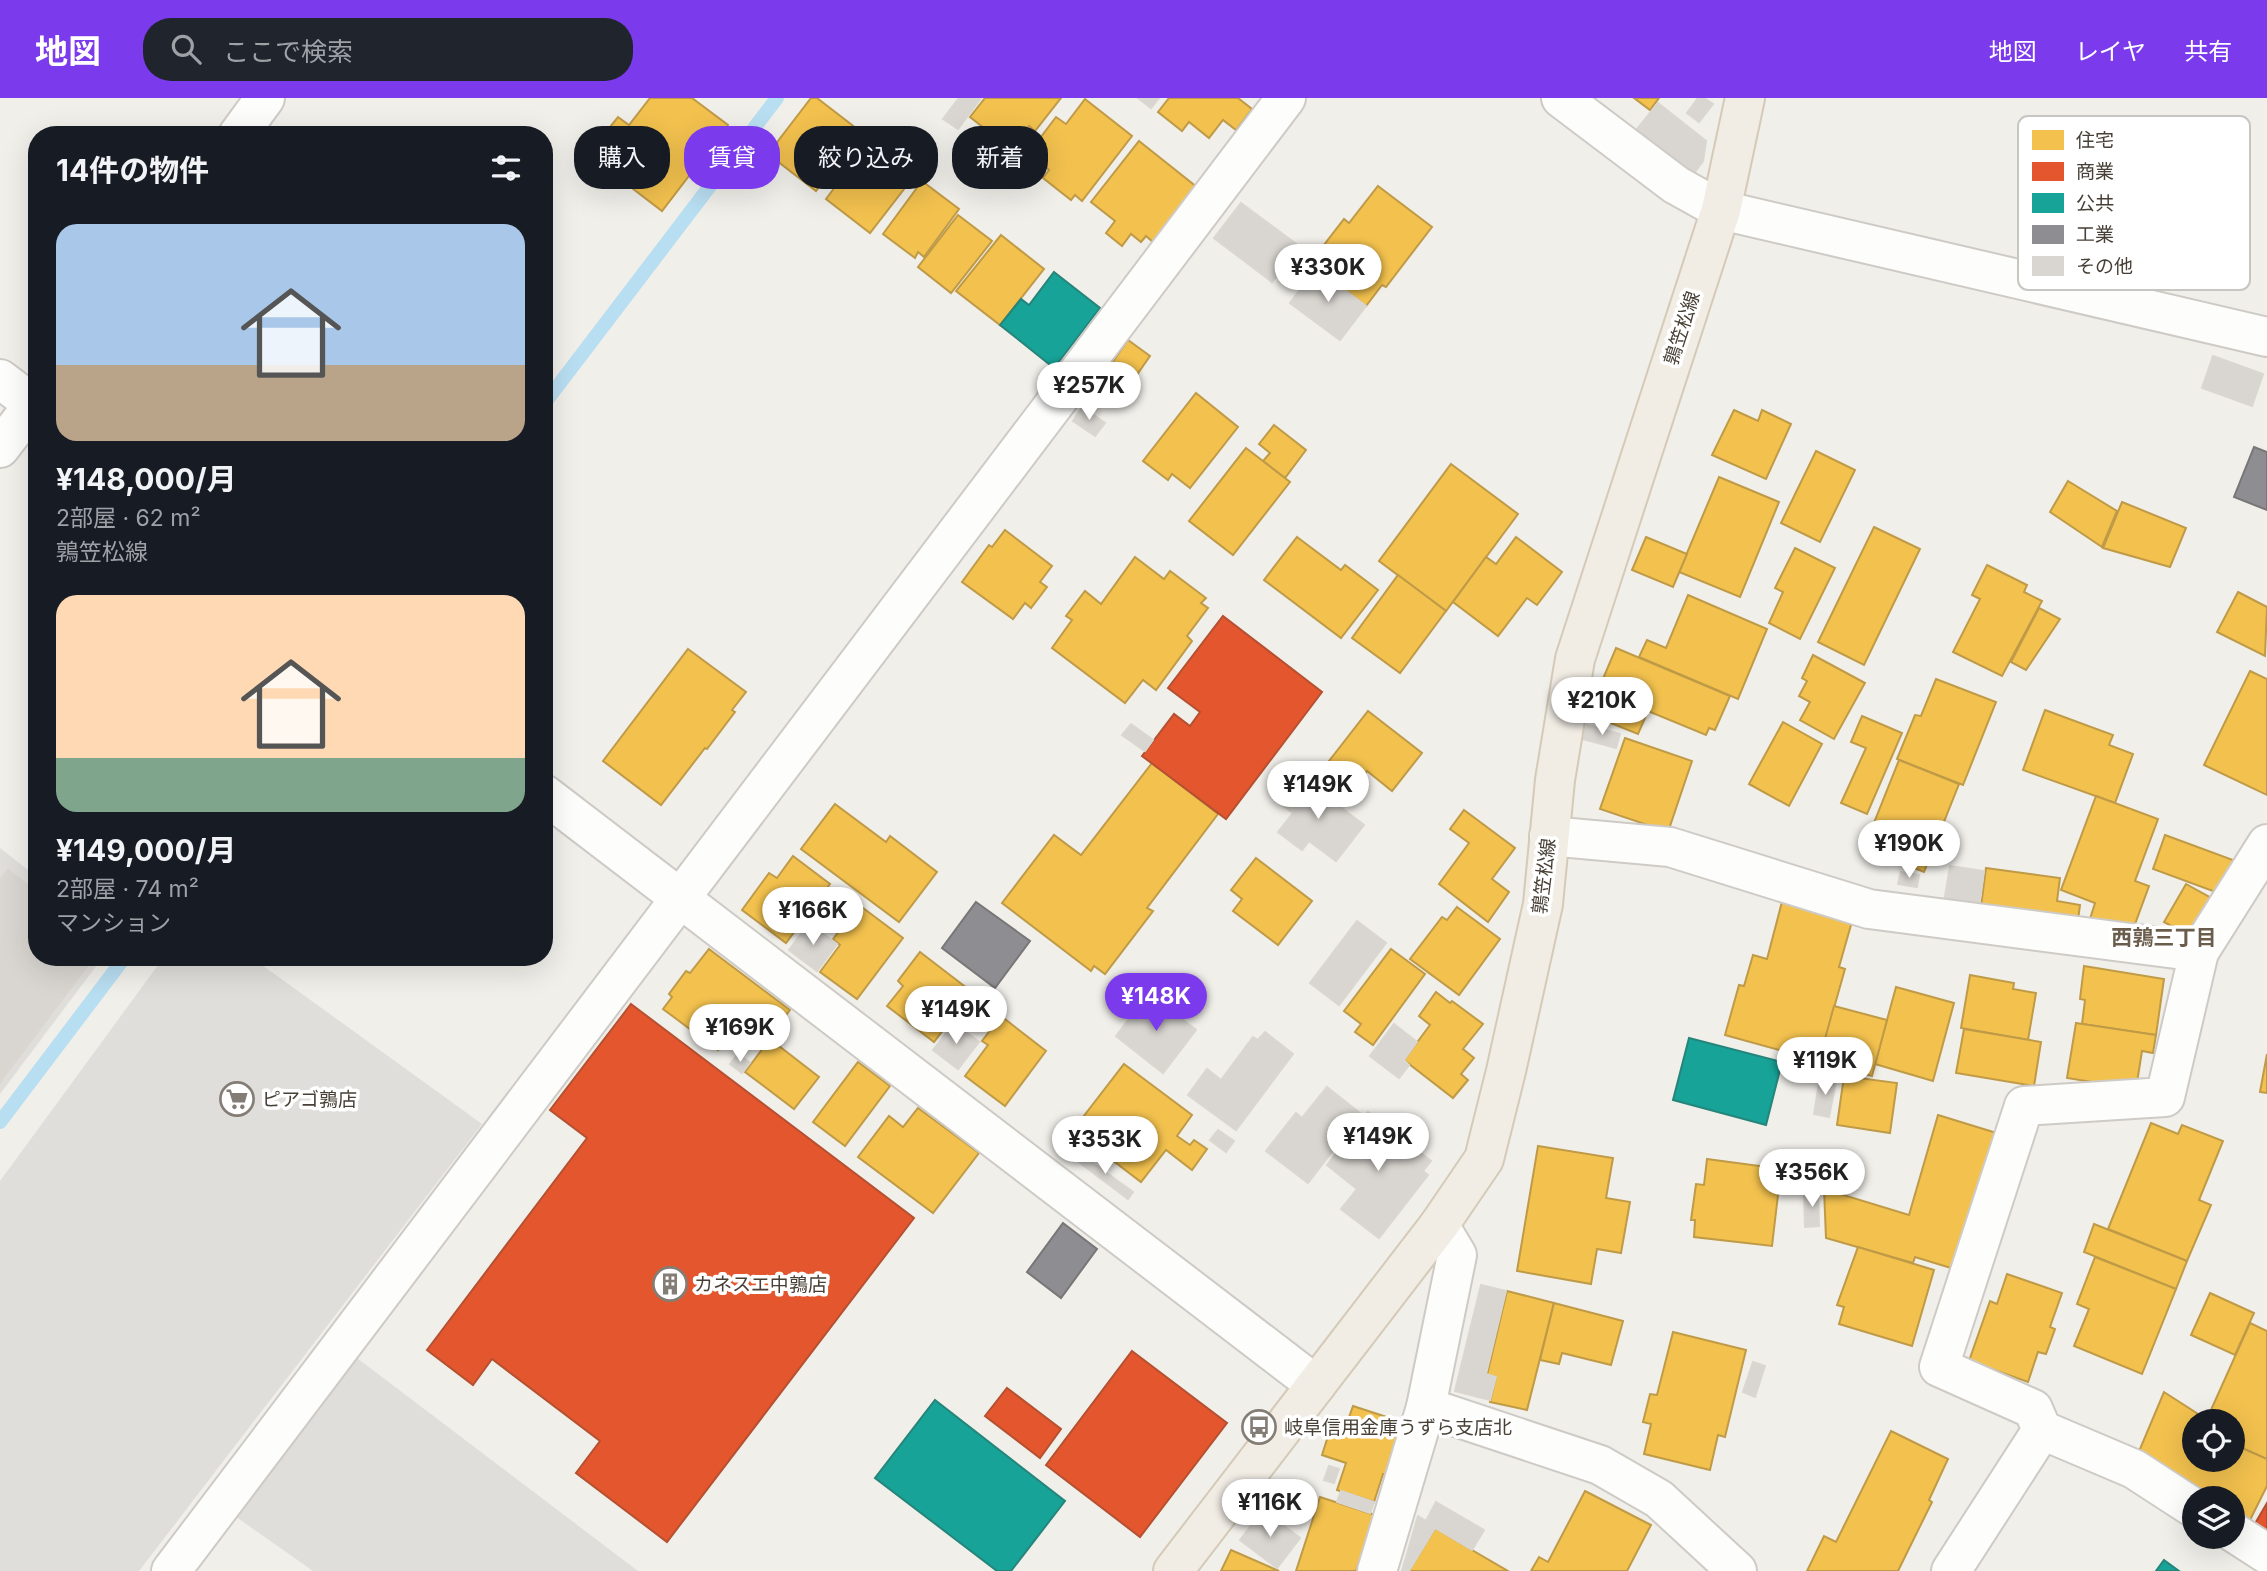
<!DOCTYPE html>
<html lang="ja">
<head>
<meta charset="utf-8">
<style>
  :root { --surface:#171b24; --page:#20242c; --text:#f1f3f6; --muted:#9ea1a6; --accent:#7c3aed }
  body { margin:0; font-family:Inter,"Noto Sans JP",sans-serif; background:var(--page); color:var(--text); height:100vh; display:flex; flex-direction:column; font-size:26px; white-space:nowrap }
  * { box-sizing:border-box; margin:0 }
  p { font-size:23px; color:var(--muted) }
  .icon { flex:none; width:38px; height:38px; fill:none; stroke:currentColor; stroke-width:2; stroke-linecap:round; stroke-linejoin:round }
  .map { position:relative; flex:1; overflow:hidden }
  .drawer { position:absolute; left:28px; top:28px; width:525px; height:840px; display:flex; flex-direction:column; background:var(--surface); border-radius:28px; box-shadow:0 7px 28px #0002 }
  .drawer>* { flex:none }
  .hud { position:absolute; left:574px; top:28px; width:665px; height:63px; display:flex; gap:14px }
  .controls { position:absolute; left:2182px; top:1311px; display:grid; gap:14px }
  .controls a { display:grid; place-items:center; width:63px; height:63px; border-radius:50%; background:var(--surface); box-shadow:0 7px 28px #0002; font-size:35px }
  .price { position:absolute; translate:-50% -60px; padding:0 16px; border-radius:24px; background:#fff; color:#222; font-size:23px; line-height:46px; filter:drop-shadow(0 2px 4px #0008) }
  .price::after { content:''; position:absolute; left:50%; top:42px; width:21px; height:16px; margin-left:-10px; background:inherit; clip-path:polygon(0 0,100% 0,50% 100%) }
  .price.on { background:var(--accent); color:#fff }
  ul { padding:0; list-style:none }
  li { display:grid; align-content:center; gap:14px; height:371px; padding:0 28px }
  li span { display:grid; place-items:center; height:217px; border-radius:21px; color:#555 }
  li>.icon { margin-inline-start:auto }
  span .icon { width:126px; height:126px; fill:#fffc; stroke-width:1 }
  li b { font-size:30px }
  h2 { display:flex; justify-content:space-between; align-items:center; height:84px; padding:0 28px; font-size:30px }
  .pill { padding:0 24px; border-radius:28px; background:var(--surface); box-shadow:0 7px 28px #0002; font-size:24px; line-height:63px }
  .pill.on { background:var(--accent); color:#fff }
  header { display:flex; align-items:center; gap:42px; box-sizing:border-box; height:98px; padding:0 35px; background:var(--accent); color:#fff }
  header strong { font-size:33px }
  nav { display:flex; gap:38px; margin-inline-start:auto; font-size:24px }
  .search { width:490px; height:63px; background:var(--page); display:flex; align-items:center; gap:18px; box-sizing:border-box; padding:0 24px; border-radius:28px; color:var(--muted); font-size:26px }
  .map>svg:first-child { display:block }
  .parking { fill:#e0deda }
  .homes { fill:#f2c14e; stroke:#bf9a47; stroke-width:2 }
  .shops { fill:#e4572e; stroke:#b55030; stroke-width:2 }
  .public { fill:#17a398; stroke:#26857b; stroke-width:2 }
  .industry { fill:#8d8d92; stroke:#787676; stroke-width:2 }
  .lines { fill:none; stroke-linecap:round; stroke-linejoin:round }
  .stream { stroke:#b8def1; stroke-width:14 }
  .building { fill:#d9d6d1; stroke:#dad6d0; stroke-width:2 }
  .minor-casing { stroke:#cecbc6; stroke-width:42 }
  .major-casing { stroke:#d4cab7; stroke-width:42 }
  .minor { stroke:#fdfdfc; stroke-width:38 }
  .major { stroke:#f1ece4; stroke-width:38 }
  .labels { text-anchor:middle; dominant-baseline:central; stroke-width:7; stroke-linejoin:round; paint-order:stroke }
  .street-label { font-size:19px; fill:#484036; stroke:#fff }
  .poi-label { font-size:19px; fill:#484036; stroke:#fff; text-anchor:start }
  .neighbourhood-label { font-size:21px; font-weight:bold; fill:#6b5d4c; stroke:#fff }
  .key { fill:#fff; stroke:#c8c6c3; stroke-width:2 }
  .key-label { font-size:19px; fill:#484036 }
</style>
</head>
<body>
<header>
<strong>地図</strong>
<div class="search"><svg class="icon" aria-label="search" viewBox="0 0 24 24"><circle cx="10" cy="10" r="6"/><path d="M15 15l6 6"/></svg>ここで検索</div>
<nav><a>地図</a><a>レイヤ</a><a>共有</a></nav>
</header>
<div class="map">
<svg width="2267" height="1473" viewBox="0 0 2267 1473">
  <rect width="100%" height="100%" fill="#f1efea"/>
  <g class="parking">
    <polygon points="0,750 37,779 37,859 103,859 0,996"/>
    <polygon points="164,859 251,859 482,1026 139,1473 0,1473 0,1083"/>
    <polygon points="353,1257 638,1473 313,1473 232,1416"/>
  </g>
  <g class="homes">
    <polygon points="650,0 692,0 728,27 662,113 598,64 611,47 601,40 618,19 629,27"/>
    <polygon points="811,0 817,0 861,34 816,93 768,56"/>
    <polygon points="985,0 1061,0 1035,33 1029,28 1012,52 970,19"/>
    <polygon points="1169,0 1238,0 1252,11 1236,32 1223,22 1209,40 1189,24 1182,33 1158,14"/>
    <polygon points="1634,0 1659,0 1650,12"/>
    <polygon points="1085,1 1132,38 1082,103 1075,97 1071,102 1043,80 1049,72 1035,60 1040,53 1034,48 1056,19 1066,26"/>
    <polygon points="907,36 932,55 870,135 826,101 867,46 887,62"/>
    <polygon points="1139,43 1198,90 1154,145 1146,138 1141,144 1131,136 1122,148 1106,135 1115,123 1091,104"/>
    <polygon points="922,83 959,111 924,159 918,154 915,160 883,136"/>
    <polygon points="1378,88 1432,129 1386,189 1382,187 1366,208 1310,165 1344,121 1349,125"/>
    <polygon points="958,117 992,143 951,195 918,169"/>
    <polygon points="1001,137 1044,171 1000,227 956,193"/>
    <polygon points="1128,242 1150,258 1120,301 1098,285"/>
    <polygon points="1196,295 1238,329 1190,390 1172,376 1168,382 1143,363"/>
    <polygon points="1734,312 1758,323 1762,312 1791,326 1766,381 1712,357"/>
    <polygon points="1274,327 1306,352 1285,380 1263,363 1270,355 1259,346"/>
    <polygon points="1246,350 1290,384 1233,457 1189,423"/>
    <polygon points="1816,353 1855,372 1820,444 1781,425"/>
    <polygon points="1451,366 1518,416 1446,513 1379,463"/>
    <polygon points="1719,379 1779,404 1740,499 1679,474"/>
    <polygon points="2068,383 2117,413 2102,449 2050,414"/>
    <polygon points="2122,404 2186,430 2170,469 2103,450"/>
    <polygon points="1874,429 1920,451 1864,567 1818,544"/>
    <polygon points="1005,432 1052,468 1040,484 1047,489 1031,510 1025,505 1013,521 962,484 989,447 992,449"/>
    <polygon points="1297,439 1341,472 1345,467 1378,492 1341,540 1264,482"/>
    <polygon points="1516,439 1562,474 1537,507 1527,500 1498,538 1453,504 1486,459 1496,466"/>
    <polygon points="1646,439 1687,456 1673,489 1632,472"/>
    <polygon points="1795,450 1835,470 1800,541 1769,525 1783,494 1775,490"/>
    <polygon points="1135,459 1164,481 1170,473 1206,500 1201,505 1208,510 1187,538 1192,543 1156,592 1143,582 1125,605 1052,550 1072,522 1066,518 1085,493 1101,506"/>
    <polygon points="1987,467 2027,487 2024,494 2042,503 2002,578 1953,554 1980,501 1972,497"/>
    <polygon points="1398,477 1446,513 1400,575 1352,540"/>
    <polygon points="2238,494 2267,509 2265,558 2217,534"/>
    <polygon points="1688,497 1767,531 1738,601 1639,559 1647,542 1666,550"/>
    <polygon points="2039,510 2060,521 2026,572 2011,564"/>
    <polygon points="1616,550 1730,598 1715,632 1709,630 1706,637 1648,613 1638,636 1588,616"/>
    <polygon points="688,551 746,594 732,612 735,614 707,651 705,650 661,707 603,663"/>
    <polygon points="1813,557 1865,585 1834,641 1800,622 1810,604 1799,598 1807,583 1802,580"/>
    <polygon points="2250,573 2267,581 2267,697 2204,667"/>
    <polygon points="1936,581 1996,604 1963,687 1897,661 1915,617 1921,618"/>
    <polygon points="2045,612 2113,637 2109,647 2133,656 2115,705 2023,672"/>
    <polygon points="1368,613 1422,655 1392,693 1367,673 1357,685 1329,663"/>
    <polygon points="1862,618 1902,635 1867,716 1841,705 1866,650 1851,644"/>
    <polygon points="1783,624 1822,646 1789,708 1749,686"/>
    <polygon points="1625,640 1692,663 1668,734 1600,711"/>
    <polygon points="1899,662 1959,686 1924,774 1864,750"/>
    <polygon points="1152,665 1218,716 1147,810 1153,813 1105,876 1094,868 1091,873 1002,805 1054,737 1081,757"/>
    <polygon points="2096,698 2158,721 2135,783 2149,788 2131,837 2090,821 2095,805 2061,792"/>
    <polygon points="835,706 886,744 890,738 937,774 899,824 801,751"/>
    <polygon points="1464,712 1515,750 1492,781 1509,794 1488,824 1439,786 1469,745 1450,731"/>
    <polygon points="2165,737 2233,762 2221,796 2153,771"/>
    <polygon points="793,758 830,786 786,845 742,812 769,775 777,780"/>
    <polygon points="1256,760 1312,803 1278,847 1233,813 1242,801 1231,792"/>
    <polygon points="1986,770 2060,780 2057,803 2080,807 2078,822 1981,808"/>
    <polygon points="2186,786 2213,801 2192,839 2164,824"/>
    <polygon points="1783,800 1853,820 1839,869 1845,871 1819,963 1725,937 1739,887 1744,888 1753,857 1767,861"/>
    <polygon points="859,807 903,840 857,901 820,874 840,847 833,841"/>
    <polygon points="1457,809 1500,841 1459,897 1410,861 1442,819 1447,822"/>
    <polygon points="709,851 790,912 765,945 738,925 718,952 663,911 672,899 669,896 686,873 690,875"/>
    <polygon points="1391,851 1425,876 1373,947 1355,934 1361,926 1344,913"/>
    <polygon points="920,854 972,894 934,944 887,908 903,888 898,883"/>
    <polygon points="2084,868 2164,881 2156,937 2082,926 2085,902 2080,901"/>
    <polygon points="1970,877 2014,885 2013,891 2036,895 2028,942 1961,930"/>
    <polygon points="1896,889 1954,905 1933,983 1875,966"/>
    <polygon points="1436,894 1450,905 1452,903 1483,926 1463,951 1474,960 1461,976 1468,982 1453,1000 1404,962 1430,927 1419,918"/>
    <polygon points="1834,908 1887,922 1872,978 1819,963"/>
    <polygon points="1001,918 1046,953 1005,1008 965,978 988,947 982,943"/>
    <polygon points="2076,925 2156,937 2153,955 2142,953 2136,991 2067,980"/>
    <polygon points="1964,931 2041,944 2034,988 1956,975"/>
    <polygon points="770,941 819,979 794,1011 745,974"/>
    <polygon points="2267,956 2267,995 2260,994"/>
    <polygon points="858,964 890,988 845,1048 813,1024"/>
    <polygon points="1124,966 1192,1017 1177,1038 1190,1047 1194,1042 1207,1051 1192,1072 1166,1052 1141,1084 1073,1032"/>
    <polygon points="1844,978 1897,985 1890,1035 1837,1027"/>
    <polygon points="918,1010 979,1055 933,1115 858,1059 889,1018 903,1029"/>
    <polygon points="1938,1017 2003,1037 1964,1174 1915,1159 1913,1165 1826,1140 1824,1091 1909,1117"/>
    <polygon points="2151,1025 2178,1036 2182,1027 2223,1043 2199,1102 2211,1107 2187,1163 2108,1131"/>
    <polygon points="1538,1048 1613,1060 1606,1100 1630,1104 1621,1155 1597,1151 1591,1186 1517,1173"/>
    <polygon points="1707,1061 1781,1071 1772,1148 1694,1139 1695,1122 1691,1122 1696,1086 1704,1087"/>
    <polygon points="2094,1126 2187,1163 2176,1191 2084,1154"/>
    <polygon points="1858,1149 1934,1172 1912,1248 1839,1226 1844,1209 1837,1207"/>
    <polygon points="2095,1159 2176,1191 2142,1276 2074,1248 2089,1211 2077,1206"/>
    <polygon points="2007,1176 2062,1195 2050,1229 2055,1231 2046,1256 2038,1254 2028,1284 1969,1263 1990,1203 1997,1206"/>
    <polygon points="1507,1193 1554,1205 1527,1312 1490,1304 1496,1279 1487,1277"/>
    <polygon points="2210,1195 2254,1215 2235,1257 2191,1237"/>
    <polygon points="1554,1205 1623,1223 1611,1267 1562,1255 1559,1266 1540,1262"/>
    <polygon points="2250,1225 2267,1233 2267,1361 2233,1346 2233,1323 2206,1323"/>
    <polygon points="1673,1234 1746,1252 1725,1339 1718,1337 1710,1372 1644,1356 1651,1326 1643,1324 1650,1296 1657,1297"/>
    <polygon points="2164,1294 2206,1321 2205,1323 2194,1323 2194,1362 2233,1362 2233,1346 2267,1361 2267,1388 2247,1428 2233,1419 2233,1400 2203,1400 2137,1358"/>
    <polygon points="1353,1308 1405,1325 1388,1378 1383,1376 1374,1404 1337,1392 1346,1365 1322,1357 1329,1335 1342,1339"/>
    <polygon points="1891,1333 1948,1361 1929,1402 1932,1404 1898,1473 1807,1473 1824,1438 1836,1444"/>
    <polygon points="1585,1393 1651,1427 1627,1473 1531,1473 1539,1459 1548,1464"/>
    <polygon points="1320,1399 1375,1417 1356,1473 1296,1473"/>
    <polygon points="1435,1430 1472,1452 1508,1473 1409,1473"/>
    <polygon points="1231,1452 1279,1473 1221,1473"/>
  </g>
  <g class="shops">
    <polygon points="1223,518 1322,594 1226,721 1142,658 1174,616 1190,628 1200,614 1168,590"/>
    <polygon points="631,906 914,1120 667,1444 576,1375 600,1343 492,1261 473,1287 427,1252 587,1040 550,1012"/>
    <polygon points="1132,1253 1227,1325 1140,1439 1046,1367"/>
    <polygon points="1007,1290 1061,1331 1040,1360 985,1318"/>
    <polygon points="2267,1405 2267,1437 2253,1429"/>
  </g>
  <g class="public">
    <polygon points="1054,174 1100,210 1054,270 1000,227 1021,201 1029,207"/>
    <polygon points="1689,940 1782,964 1766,1027 1673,1002"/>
    <polygon points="935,1302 1065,1403 1011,1473 997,1473 875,1380"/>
    <polygon points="2164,1462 2179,1473 2156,1473"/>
  </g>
  <g class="industry">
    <polygon points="2254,349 2267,354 2267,412 2234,399"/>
    <polygon points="976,804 1030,843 995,890 942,850"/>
    <polygon points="1063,1125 1097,1151 1061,1200 1027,1174"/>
  </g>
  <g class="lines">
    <g class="stream">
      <polyline points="544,306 777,0"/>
      <polyline points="0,1024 125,859"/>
    </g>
  </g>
  <g class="building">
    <polygon points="959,0 981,0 958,31 943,21"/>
    <polygon points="1138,0 1159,0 1151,10"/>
    <polygon points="1698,0 1704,0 1713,6 1699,24 1687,15"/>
    <polygon points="1658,5 1706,43 1703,63 1691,79 1633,36"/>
    <polygon points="1241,105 1299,148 1272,184 1214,140"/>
    <polygon points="1316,170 1366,208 1340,242 1290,205"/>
    <polygon points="2213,258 2263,276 2252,308 2202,290"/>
    <polygon points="1082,309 1105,325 1095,338 1073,323"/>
    <polygon points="1131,626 1153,642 1145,653 1122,637"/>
    <polygon points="1587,627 1620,636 1616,650 1583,641"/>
    <polygon points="1301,679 1364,727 1336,763 1309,743 1302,752 1278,734 1293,715 1281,706"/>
    <polygon points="1950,768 1984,773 1979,810 1944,804"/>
    <polygon points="8,772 37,794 37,859 94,859 0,984 0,782"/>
    <polygon points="1901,774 1919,777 1917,789 1898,786"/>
    <polygon points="1357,823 1386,845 1339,907 1310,885"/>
    <polygon points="809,825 837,846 817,873 789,852"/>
    <polygon points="1149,895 1196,932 1163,975 1116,938"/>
    <polygon points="954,925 979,944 958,971 933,952"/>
    <polygon points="1394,926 1417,944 1404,962 1409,967 1399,980 1370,958"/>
    <polygon points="1265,934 1293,956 1236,1032 1188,997 1207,971 1221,982 1253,939 1258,942"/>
    <polygon points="738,956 750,965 742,975 730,966"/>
    <polygon points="1820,980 1836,983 1829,1019 1814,1016"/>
    <polygon points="1327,989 1361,1016 1308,1085 1266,1053 1296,1015 1302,1020"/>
    <polygon points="1368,1014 1431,1063 1423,1073 1428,1077 1379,1140 1341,1111 1357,1091 1327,1067"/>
    <polygon points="1218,1032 1234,1043 1226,1054 1210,1042"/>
    <polygon points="1079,1055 1133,1094 1128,1101 1075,1061"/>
    <polygon points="1818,1093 1819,1128 1805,1129 1804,1094"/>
    <polygon points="1481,1187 1506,1193 1486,1276 1496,1279 1490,1302 1455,1293"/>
    <polygon points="1753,1264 1765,1268 1755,1299 1743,1294"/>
    <polygon points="1329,1368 1339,1371 1334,1385 1324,1382"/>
    <polygon points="1341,1393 1374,1404 1370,1415 1337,1404"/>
    <polygon points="1436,1404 1484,1432 1472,1452 1435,1430 1409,1473 1402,1473 1418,1418 1426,1423"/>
    <polygon points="1263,1412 1300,1440 1277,1470 1240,1442"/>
  </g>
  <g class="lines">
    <g class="minor-casing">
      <g id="minor">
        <polyline points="1561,0 1676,87 1721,112 2267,239"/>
        <polyline points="238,37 265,0"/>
        <polyline points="0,281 37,309"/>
        <polyline points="0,350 37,302"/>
        <polyline points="544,696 1316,1287"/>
        <polyline points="1549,738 1670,749 1869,811 2199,854 2267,746"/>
        <polyline points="1426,1309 1600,1367 1659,1401 1737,1473"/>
        <polyline points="2042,1332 2033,1311 1939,1269 2024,1008 2165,999 2199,854"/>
        <polyline points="2233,1434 2267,1456"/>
        <polyline points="171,1473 1286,0"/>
        <polyline points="1377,1473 1426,1309 1457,1157 1439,1127"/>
        <polyline points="1951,1473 2042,1332 2134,1371 2194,1410"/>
      </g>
    </g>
    <g class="major-casing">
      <polyline id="major" points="1173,1473 1439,1127 1484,1061 1506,973 1543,806 1555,682 1575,561 1721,112 1745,0"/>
    </g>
    <use href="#minor" class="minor"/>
    <use href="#major" class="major"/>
  </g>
  <defs>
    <g id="supermarket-ring" transform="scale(1.75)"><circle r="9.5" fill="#fff" stroke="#837d75" stroke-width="1.5"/><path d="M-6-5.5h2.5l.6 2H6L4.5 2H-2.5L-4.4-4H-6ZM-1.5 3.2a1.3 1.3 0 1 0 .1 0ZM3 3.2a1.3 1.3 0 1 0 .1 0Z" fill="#837d75"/></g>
    <g id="building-ring" transform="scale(1.75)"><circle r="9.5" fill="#fff" stroke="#837d75" stroke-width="1.5"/><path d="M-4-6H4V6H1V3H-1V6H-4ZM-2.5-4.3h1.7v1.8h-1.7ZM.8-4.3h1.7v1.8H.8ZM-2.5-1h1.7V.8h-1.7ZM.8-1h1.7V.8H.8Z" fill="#837d75"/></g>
    <g id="bus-ring" transform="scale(1.75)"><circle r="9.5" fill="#fff" stroke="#837d75" stroke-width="1.5"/><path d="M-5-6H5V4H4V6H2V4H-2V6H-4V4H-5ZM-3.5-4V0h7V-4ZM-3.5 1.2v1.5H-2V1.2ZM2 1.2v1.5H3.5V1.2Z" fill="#837d75"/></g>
  </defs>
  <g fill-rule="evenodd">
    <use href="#supermarket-ring" x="237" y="1001"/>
    <use href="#building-ring" x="670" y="1186"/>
    <use href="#bus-ring" x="1259" y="1329"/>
  </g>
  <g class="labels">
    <g class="street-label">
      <text transform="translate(1682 230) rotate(-72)">鶉笠松線</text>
      <text transform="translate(1544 778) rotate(-83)">鶉笠松線</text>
    </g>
    <g class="poi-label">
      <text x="262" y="1001">ピアゴ鶉店</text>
      <text x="694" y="1186">カネスエ中鶉店</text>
      <text x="1284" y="1329">岐阜信用金庫うずら支店北</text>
    </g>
    <g class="neighbourhood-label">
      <text x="2164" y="839">西鶉三丁目</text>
    </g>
  </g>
  <rect x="2018" y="18" width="232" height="174" rx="10" class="key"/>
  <rect x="2032" y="32" width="32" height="20" fill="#f2c14e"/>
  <rect x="2032" y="64" width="32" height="19" fill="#e4572e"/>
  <rect x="2032" y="95" width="32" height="20" fill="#17a398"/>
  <rect x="2032" y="127" width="32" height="19" fill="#8d8d92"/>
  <rect x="2032" y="158" width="32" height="20" fill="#d9d6d1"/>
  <g class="key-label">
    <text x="2076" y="49">住宅</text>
    <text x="2076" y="80">商業</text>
    <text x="2076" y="112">公共</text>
    <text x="2076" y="143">工業</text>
    <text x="2076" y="175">その他</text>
  </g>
</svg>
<div class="controls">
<a><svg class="icon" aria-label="locate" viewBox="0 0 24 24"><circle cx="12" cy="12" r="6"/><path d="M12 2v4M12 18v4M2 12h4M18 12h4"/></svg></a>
<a><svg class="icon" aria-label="layers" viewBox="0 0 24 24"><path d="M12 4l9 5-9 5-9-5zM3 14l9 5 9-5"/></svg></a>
</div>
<b class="price" style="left:1328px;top:206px">¥330K</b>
<b class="price" style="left:1089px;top:324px">¥257K</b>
<b class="price" style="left:1602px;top:639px">¥210K</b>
<b class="price" style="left:1318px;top:723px">¥149K</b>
<b class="price" style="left:1909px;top:782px">¥190K</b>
<b class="price" style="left:813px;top:849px">¥166K</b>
<b class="price on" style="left:1156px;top:935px">¥148K</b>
<b class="price" style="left:956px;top:948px">¥149K</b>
<b class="price" style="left:740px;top:966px">¥169K</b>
<b class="price" style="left:1825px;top:999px">¥119K</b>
<b class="price" style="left:1378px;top:1075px">¥149K</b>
<b class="price" style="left:1105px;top:1078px">¥353K</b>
<b class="price" style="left:1812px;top:1111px">¥356K</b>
<b class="price" style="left:1270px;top:1441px">¥116K</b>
<div class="hud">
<a class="pill">購入</a>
<a class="pill on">賃貸</a>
<a class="pill">絞り込み</a>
<a class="pill">新着</a>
</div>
<section class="drawer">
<h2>14件の物件<svg class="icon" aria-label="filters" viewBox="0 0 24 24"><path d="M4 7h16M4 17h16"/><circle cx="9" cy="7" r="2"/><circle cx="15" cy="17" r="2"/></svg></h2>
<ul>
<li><span style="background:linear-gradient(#a9c7e8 65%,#b9a48a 0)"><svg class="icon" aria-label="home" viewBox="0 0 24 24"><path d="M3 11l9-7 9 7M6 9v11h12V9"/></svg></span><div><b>¥148,000/月</b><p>2部屋 · 62 m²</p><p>鶉笠松線</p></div></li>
<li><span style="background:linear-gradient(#ffd9b3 75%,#7fa58c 0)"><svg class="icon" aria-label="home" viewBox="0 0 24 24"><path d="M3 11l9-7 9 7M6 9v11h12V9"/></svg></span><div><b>¥149,000/月</b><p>2部屋 · 74 m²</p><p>マンション</p></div></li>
</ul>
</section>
</div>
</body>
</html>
